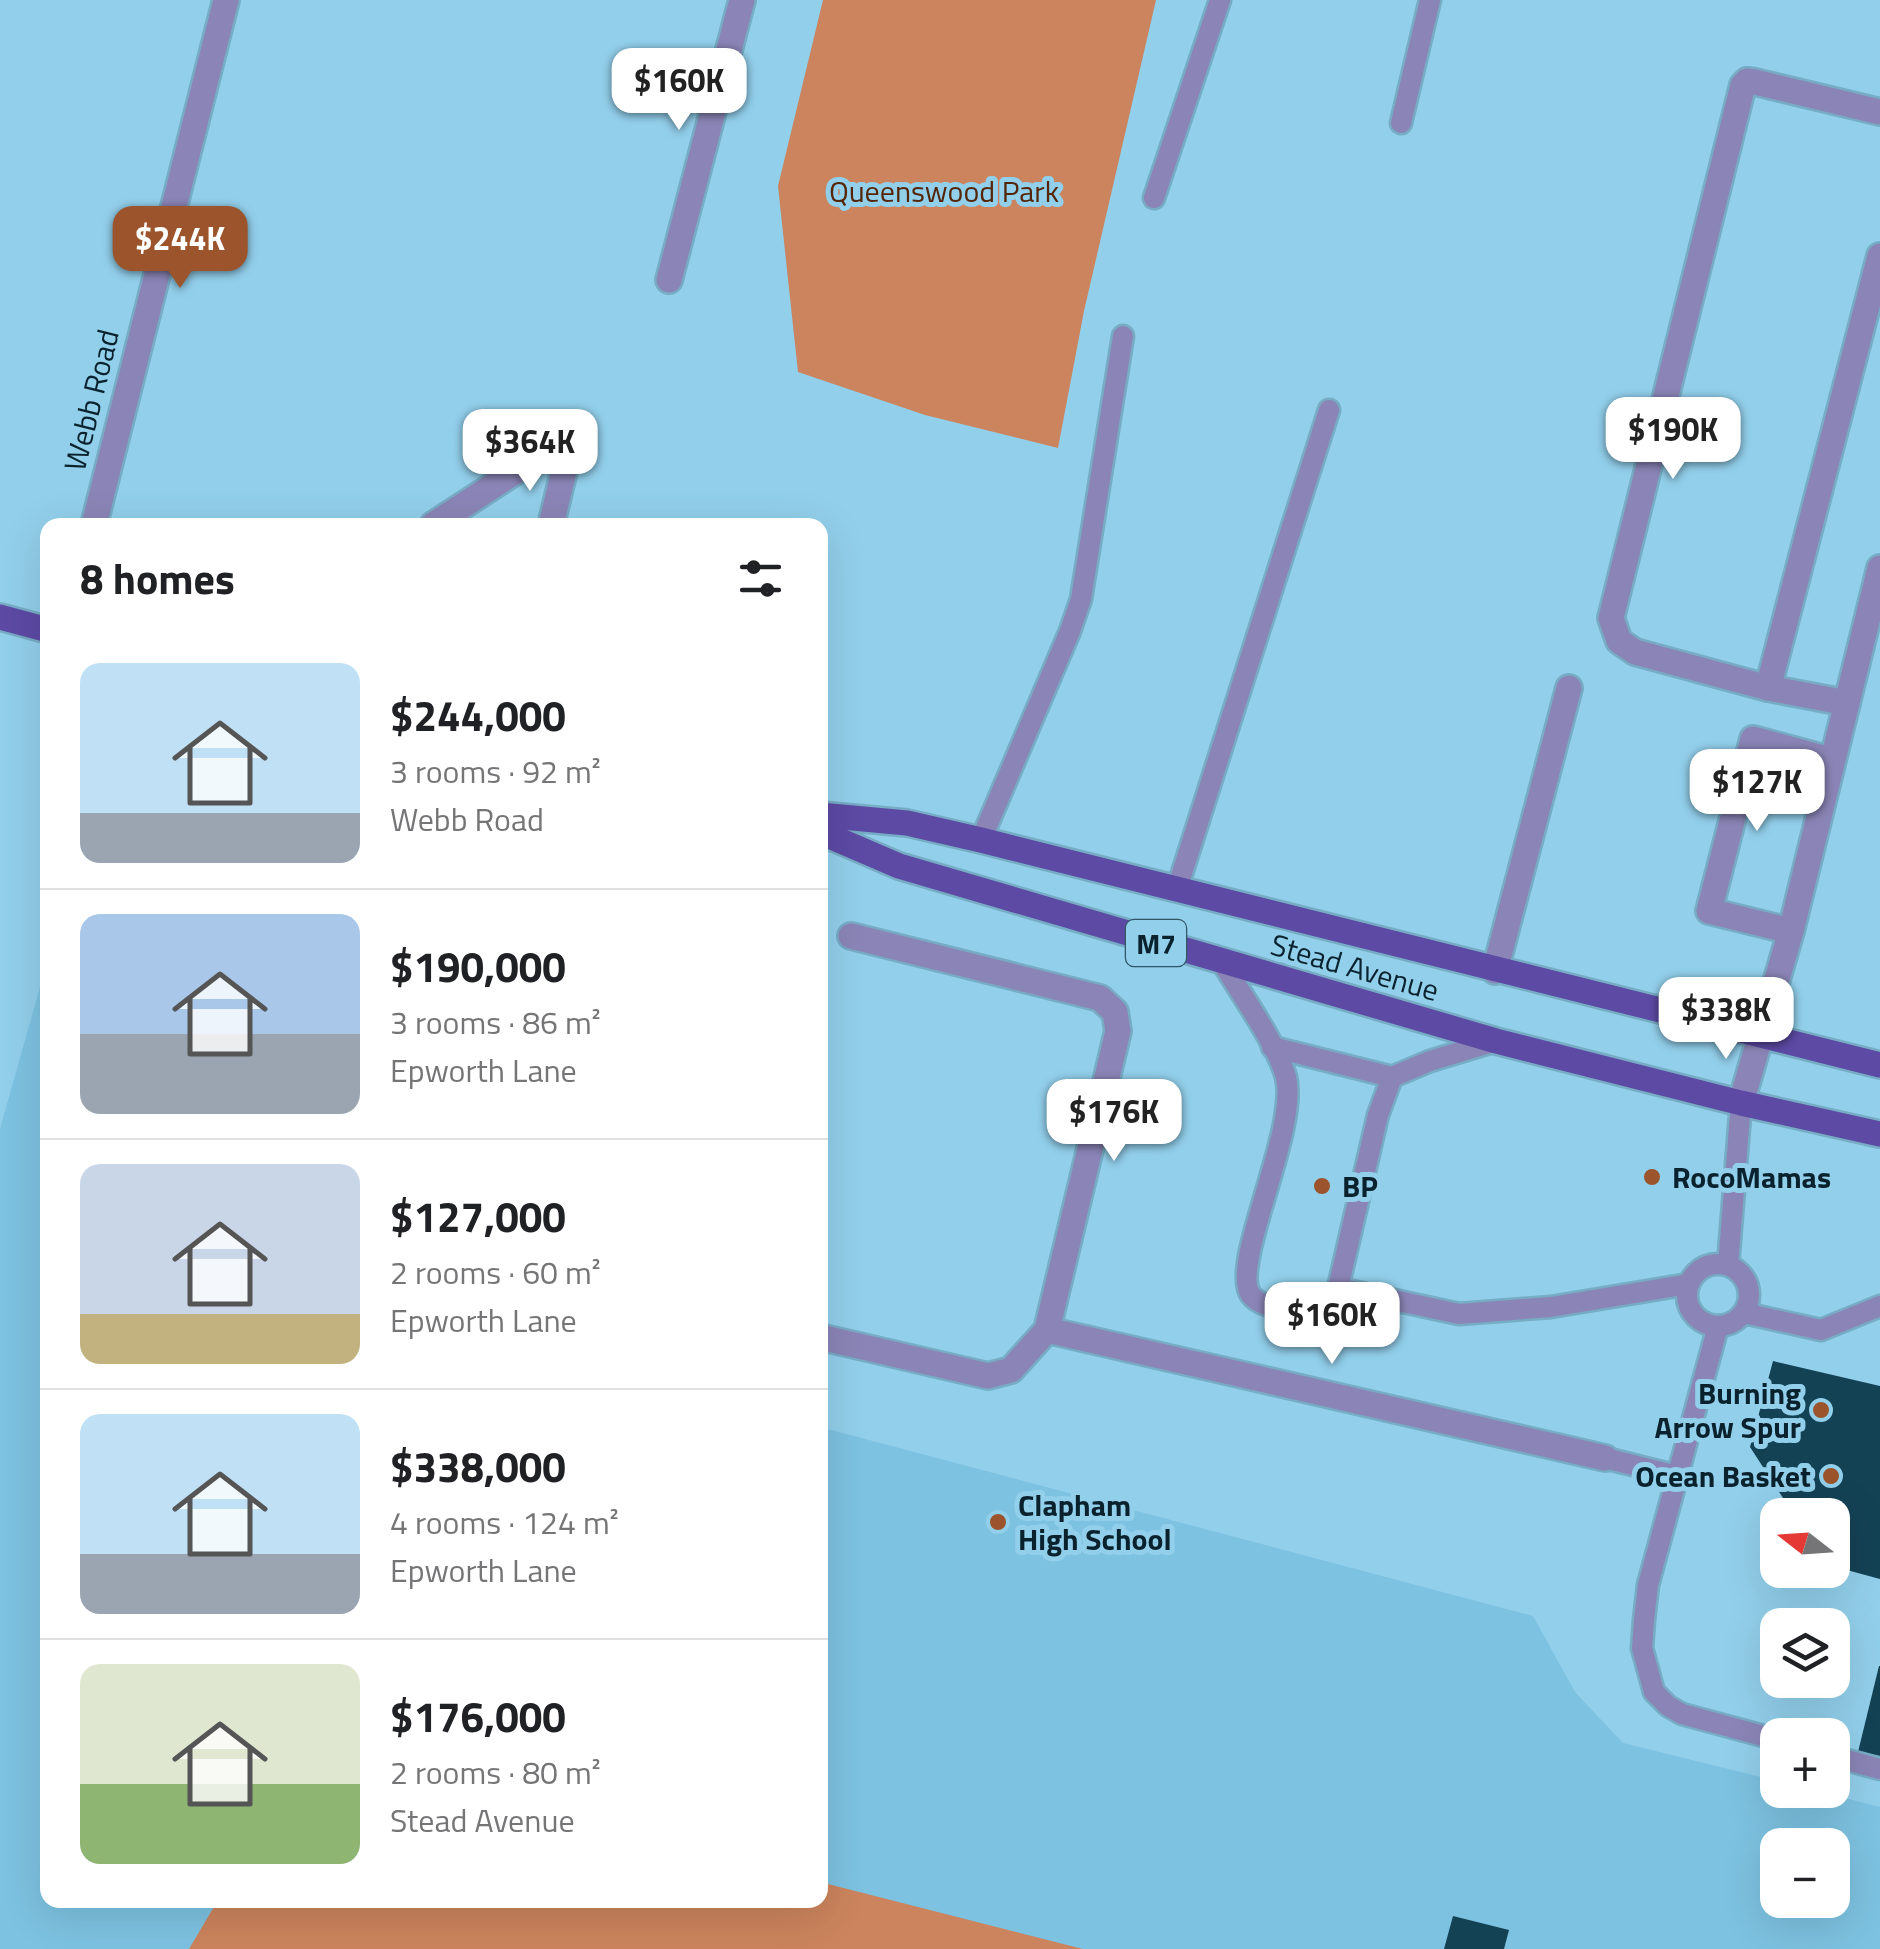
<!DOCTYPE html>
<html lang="en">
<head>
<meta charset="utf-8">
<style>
  :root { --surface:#fff; --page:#f2f2f2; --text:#202124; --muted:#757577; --line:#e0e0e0; --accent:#9b542b }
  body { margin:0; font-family:"Titillium Web",sans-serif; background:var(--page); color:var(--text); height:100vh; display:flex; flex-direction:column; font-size:38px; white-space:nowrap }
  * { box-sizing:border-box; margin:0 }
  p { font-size:32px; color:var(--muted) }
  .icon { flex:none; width:55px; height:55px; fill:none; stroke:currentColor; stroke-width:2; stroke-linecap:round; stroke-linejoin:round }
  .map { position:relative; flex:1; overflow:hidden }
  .side { position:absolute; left:40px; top:518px; width:788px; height:1390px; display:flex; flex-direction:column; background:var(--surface); border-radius:20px; box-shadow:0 10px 40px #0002 }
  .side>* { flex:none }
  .needle { width:65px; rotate:287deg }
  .buttons { position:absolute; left:1760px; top:1498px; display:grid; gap:20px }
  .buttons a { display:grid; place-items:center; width:90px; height:90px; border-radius:20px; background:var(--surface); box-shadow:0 10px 40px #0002; font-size:50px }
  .price { position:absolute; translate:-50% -85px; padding:0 22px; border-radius:20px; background:#fff; color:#222; font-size:32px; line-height:65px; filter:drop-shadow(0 2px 5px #0008) }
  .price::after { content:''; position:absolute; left:50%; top:60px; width:30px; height:22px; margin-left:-15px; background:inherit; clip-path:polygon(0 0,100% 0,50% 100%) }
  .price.selected { background:var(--accent); color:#fff }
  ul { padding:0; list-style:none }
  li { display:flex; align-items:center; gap:30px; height:250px; padding:0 40px }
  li+li { border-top:2px solid var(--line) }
  li span { display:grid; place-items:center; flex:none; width:280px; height:200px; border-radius:20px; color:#555 }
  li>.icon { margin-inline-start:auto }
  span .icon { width:120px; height:120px; fill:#fffc; stroke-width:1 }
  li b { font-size:42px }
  h2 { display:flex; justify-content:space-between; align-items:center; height:120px; padding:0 40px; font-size:42px }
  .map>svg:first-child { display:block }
  .built { fill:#7dc2e1; fill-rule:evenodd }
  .green { fill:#cb845d }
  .building { fill:#144255 }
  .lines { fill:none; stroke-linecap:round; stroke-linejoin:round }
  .service-casing { stroke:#77acc5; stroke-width:25 }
  .minor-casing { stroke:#77acc5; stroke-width:30 }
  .primary-casing { stroke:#77acc5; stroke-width:30 }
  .service { stroke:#8a85b6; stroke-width:20 }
  .minor { stroke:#8a85b6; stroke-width:25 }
  .primary { stroke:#5c4aa4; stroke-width:25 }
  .poi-dot { fill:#9b542b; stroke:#92cfeb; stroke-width:4 }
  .labels { text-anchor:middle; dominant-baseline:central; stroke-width:10; stroke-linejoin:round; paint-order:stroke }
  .shield { fill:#92cfeb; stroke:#325666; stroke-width:2.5 }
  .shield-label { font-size:28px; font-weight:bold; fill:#09222d }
  .park-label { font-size:30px; fill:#542507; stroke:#92cfeb }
  .street-label { font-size:30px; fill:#09222d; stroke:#92cfeb }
  .poi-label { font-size:30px; font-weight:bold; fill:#09222d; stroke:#92cfeb; text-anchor:start }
</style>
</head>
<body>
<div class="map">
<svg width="1880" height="1949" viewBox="0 0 1880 1949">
  <rect width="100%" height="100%" fill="#92cfeb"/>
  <path class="built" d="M47,962L48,1900H820V1427L1533,1616L1575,1692L1623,1743L1777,1781L1778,1790H1813L1880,1807V1949H0V1129ZM1778,1845H1832V1900H1778Z"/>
  <g class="green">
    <polygon points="823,0 1156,0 1084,311 1058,448 925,415 798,372 778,186"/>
    <polygon points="820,1882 1083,1949 189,1949 218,1900 820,1900"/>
  </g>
  <g class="building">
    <polygon points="1773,1361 1880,1386 1880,1579 1832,1566 1832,1515 1794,1515 1750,1447"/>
    <polygon points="1879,1666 1880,1666 1880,1756 1858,1752"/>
    <polygon points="1453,1916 1509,1930 1504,1949 1444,1949"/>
  </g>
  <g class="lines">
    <g class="service-casing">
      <g id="service">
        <polyline points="1401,123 1430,0"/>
        <polyline points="1154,198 1220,0"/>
        <polyline points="981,840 1070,631 1081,599 1123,336"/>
        <polyline points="1177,889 1329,410"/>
        <path d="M1222,962C1240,993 1277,1044 1286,1077C1299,1130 1229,1266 1251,1295C1260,1307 1280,1308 1293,1310C1316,1315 1324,1304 1338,1288L1378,1115L1392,1077"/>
        <polyline points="1272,1047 1392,1077 1430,1061 1496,1041"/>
        <circle cx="1718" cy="1295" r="31"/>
        <polyline points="1728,1265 1741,1103"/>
        <polyline points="1338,1288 1459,1314 1551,1307 1689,1284"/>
        <polyline points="1744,1313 1821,1330 1880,1306"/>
        <polyline points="1718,1326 1648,1585 1644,1620 1642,1648 1654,1692 1668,1706 1682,1714 1778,1740"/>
        <polyline points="1605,1458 1677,1476"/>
        <polyline points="1832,1756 1880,1769"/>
      </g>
    </g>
    <g class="minor-casing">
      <g id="minor">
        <polyline points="669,280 742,0"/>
        <polyline points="94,525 226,0"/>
        <polyline points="433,525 545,452 555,453 565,467 551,525"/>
        <polyline points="1768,688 1880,256"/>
        <polyline points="1847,703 1768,688 1635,652 1619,641 1611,618 1743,85 1747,81 1755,82 1880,112"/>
        <polyline points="1791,931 1709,911 1753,739 1831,760"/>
        <polyline points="1495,971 1569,688"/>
        <polyline points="1741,1103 1791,931 1880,568"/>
        <polyline points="1047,1330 1605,1458"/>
        <polyline points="820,1337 988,1376 1011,1370 1047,1330 1118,1031 1115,1012 1100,998 851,936"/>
      </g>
    </g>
    <g class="primary-casing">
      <g id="primary">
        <polyline points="0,617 48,630"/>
        <polyline points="820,815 907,823 981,840 1880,1065"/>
        <polyline points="820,832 899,866 1496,1041 1741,1103 1880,1134"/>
      </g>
    </g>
    <use href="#service" class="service"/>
    <use href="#minor" class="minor"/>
    <use href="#primary" class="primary"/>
  </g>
  <g class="poi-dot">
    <circle cx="1652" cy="1177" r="10"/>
    <circle cx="1322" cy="1186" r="10"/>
    <circle cx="1821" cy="1410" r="10"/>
    <circle cx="1831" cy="1476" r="10"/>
    <circle cx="998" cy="1522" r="10"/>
  </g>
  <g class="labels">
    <rect class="shield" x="1126" y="920" width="60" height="46" rx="8"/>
    <g class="shield-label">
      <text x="1156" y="943">M7</text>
    </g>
    <g class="park-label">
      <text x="944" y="191">Queenswood Park</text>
    </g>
    <g class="street-label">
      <text transform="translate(91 400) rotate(-76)">Webb Road</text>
      <text transform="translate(1355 967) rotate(16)">Stead Avenue</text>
    </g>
    <g class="poi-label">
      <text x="1672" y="1177">RocoMamas</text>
      <text x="1342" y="1186">BP</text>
      <text x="1801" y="1393" text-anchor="end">Burning<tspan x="1801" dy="34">Arrow Spur</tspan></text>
      <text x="1811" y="1476" text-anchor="end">Ocean Basket</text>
      <text x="1018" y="1505">Clapham<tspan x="1018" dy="34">High School</tspan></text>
    </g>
  </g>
</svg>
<div class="buttons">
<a><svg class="needle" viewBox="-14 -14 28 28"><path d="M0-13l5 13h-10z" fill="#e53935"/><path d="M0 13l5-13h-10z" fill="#757577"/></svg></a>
<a><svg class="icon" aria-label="layers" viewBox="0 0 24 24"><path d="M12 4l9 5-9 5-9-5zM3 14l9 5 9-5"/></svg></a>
<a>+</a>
<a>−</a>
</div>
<b class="price" style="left:679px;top:133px">$160K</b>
<b class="price selected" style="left:180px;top:291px">$244K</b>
<b class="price" style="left:1673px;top:482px">$190K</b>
<b class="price" style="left:530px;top:494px">$364K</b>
<b class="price" style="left:1757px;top:834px">$127K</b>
<b class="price" style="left:1726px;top:1062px">$338K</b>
<b class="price" style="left:1114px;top:1164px">$176K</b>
<b class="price" style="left:1332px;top:1367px">$160K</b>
<section class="side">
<h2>8 homes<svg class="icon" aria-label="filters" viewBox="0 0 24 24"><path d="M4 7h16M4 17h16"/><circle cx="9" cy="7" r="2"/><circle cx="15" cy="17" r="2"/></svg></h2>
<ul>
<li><span style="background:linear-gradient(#bfe0f5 75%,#9aa5b1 0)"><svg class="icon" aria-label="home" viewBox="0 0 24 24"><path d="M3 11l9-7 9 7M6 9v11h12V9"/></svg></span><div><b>$244,000</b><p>3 rooms · 92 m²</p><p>Webb Road</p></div></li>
<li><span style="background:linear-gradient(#a9c7e8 60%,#9aa5b1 0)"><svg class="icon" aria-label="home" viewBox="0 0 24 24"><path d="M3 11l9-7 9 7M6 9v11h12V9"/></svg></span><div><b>$190,000</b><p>3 rooms · 86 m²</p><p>Epworth Lane</p></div></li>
<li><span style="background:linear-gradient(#c9d6e8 75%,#c2b280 0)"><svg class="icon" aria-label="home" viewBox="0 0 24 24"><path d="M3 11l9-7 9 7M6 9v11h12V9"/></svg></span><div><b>$127,000</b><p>2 rooms · 60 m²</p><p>Epworth Lane</p></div></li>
<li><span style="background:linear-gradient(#bfe0f5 70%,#9aa5b1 0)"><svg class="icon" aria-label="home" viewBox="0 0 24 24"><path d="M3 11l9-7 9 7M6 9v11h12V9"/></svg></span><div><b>$338,000</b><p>4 rooms · 124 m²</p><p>Epworth Lane</p></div></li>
<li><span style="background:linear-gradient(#dfe7d0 60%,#8fb573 0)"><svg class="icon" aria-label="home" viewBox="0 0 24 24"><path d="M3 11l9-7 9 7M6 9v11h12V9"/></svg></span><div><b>$176,000</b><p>2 rooms · 80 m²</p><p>Stead Avenue</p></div></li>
</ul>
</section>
</div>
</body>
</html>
